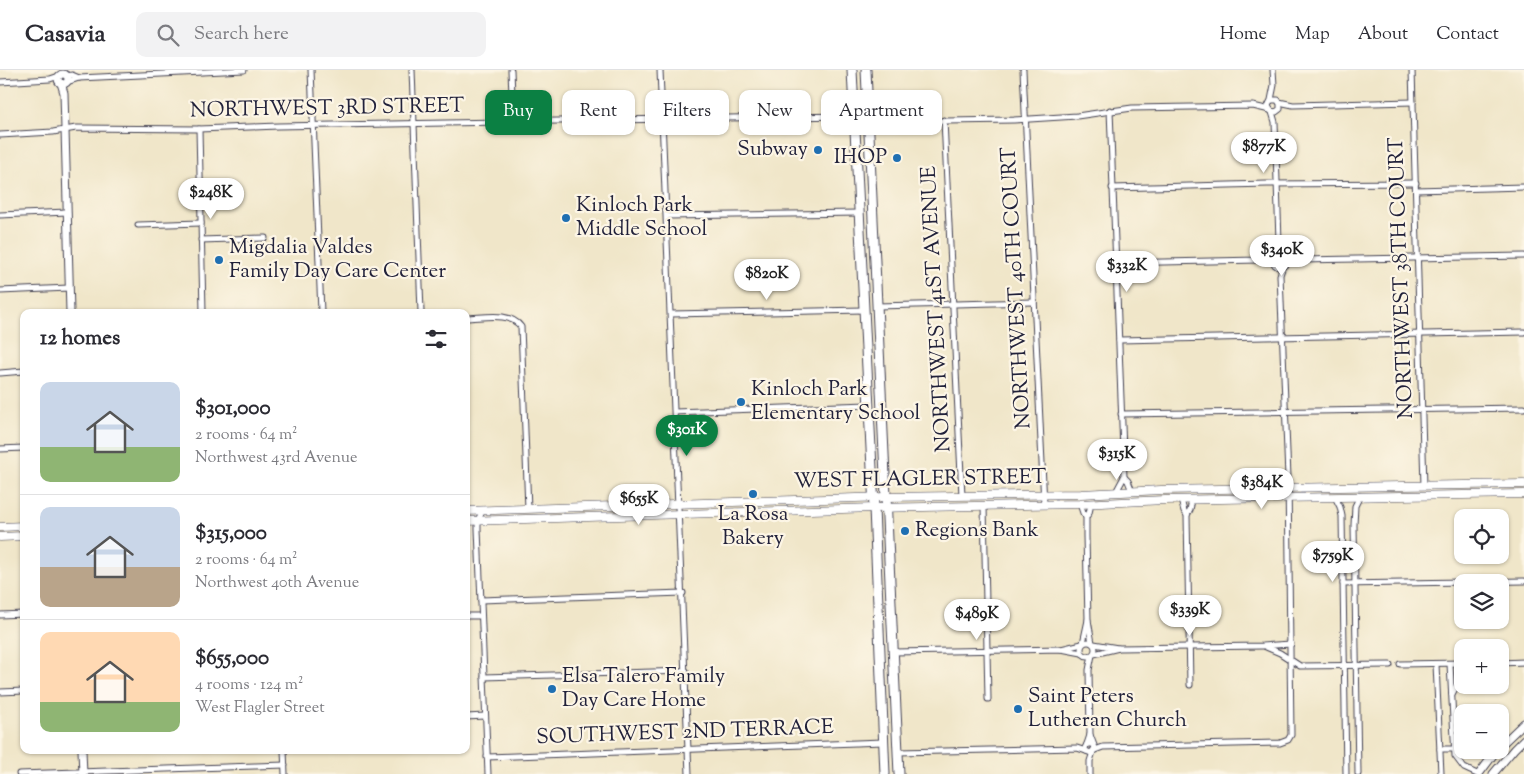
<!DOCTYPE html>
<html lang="en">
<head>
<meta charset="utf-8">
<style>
  :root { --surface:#fff; --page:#f2f2f3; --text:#2b2b33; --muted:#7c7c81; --line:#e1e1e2; --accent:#0b8043 }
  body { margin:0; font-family:"Sorts Mill Goudy",serif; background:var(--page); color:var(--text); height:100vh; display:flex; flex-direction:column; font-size:19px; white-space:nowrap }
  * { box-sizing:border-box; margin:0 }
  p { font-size:16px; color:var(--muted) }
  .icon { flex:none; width:28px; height:28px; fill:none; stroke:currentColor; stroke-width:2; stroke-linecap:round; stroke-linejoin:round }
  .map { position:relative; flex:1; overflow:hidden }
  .drawer { position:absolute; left:20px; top:239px; width:450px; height:445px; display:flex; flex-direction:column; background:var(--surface); border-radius:10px; box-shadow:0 1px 4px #0004 }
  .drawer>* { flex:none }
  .hud { position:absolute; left:485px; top:20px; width:475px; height:45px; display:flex; gap:10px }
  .fabs { position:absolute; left:1454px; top:439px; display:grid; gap:10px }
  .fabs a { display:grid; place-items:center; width:55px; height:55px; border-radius:10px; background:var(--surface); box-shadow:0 1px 4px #0004; font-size:25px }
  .price { position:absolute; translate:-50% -42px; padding:0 11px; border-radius:18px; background:#fff; color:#222; font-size:16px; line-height:32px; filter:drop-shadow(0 1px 2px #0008) }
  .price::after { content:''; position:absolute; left:50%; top:30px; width:15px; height:11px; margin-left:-8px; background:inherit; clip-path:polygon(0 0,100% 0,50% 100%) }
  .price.current { background:var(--accent); color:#fff }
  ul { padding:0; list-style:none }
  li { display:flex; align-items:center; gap:15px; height:125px; padding:0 20px }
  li+li { border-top:1px solid var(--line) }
  li span { display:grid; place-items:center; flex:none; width:140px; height:100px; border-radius:10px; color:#555 }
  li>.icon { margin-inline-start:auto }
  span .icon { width:60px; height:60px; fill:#fffc; stroke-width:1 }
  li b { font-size:21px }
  h2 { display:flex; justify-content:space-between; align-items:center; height:60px; padding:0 20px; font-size:21px }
  .chip { padding:0 18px; border-radius:10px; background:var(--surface); box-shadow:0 1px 4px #0004; font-size:18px; line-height:45px }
  .chip.current { background:var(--accent); color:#fff }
  header { display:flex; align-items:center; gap:30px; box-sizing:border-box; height:70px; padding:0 25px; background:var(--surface); border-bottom:1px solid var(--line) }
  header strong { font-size:24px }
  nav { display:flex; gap:28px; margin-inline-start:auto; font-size:18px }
  .search { width:350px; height:45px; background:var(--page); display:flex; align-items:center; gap:12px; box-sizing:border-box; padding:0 18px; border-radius:10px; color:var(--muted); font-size:19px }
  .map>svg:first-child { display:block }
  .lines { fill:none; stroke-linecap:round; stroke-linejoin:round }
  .minor-casing { stroke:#413f50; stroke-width:7 }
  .tertiary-casing { stroke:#413f50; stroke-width:9 }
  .secondary-casing { stroke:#413f50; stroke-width:9 }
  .primary-casing { stroke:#413f50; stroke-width:11 }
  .minor { stroke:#fff; stroke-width:5 }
  .tertiary { stroke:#fff; stroke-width:7 }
  .secondary { stroke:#fff; stroke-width:8 }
  .primary { stroke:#fff; stroke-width:9 }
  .poi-dot { fill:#1f6fb2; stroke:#fcf5e5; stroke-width:2 }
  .labels { text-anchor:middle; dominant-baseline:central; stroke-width:4.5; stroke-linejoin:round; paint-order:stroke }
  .street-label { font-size:21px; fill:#22223b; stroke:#fcf5e5 }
  .poi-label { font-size:21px; fill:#22223b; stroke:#fcf5e5; text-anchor:start }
</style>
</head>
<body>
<header>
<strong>Casavia</strong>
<div class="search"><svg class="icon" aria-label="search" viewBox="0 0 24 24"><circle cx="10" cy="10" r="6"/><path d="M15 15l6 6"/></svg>Search here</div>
<nav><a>Home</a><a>Map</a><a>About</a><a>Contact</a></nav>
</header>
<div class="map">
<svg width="1524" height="704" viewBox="0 0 1524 704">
  <rect width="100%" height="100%" fill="#fcf5e5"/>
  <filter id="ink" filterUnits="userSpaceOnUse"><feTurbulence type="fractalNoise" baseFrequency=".02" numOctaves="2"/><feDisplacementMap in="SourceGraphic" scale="10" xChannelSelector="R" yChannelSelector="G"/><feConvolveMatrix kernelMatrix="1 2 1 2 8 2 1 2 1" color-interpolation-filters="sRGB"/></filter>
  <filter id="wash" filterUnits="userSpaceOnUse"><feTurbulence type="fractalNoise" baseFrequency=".0096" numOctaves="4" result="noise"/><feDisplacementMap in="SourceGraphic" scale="20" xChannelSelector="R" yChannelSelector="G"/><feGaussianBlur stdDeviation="1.12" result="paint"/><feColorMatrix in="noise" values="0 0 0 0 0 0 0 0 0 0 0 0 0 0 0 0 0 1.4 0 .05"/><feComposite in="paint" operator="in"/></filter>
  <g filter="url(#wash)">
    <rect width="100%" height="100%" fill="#f0e6c9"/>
  </g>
  <g filter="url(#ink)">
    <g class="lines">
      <g class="minor-casing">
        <g id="minor">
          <polyline points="311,0 321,242"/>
          <polyline points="412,0 421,242"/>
          <polyline points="511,0 513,51"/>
          <polyline points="660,0 689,704"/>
          <polyline points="1023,0 1044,434"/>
          <polyline points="1412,0 1424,416"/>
          <polyline points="67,6 72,5 79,8"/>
          <polyline points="0,12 50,9 59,6"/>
          <polyline points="67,12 79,8 244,0"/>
          <polyline points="1271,30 1278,30 1280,34 1280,39 1276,42 1271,41 1268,36 1271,30 1274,15 1273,0"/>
          <polyline points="1279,32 1293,35 1413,32"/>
          <polyline points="1110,40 1124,407 1116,422"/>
          <polyline points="1272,42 1275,52 1279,171 1275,185"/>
          <polyline points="944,50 962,426"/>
          <polyline points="199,59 203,242"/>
          <polyline points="0,65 53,62 76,58 199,59 278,56 847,46 879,52 1014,50 1077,46 1132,38 1253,36 1270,40"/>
          <polyline points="1112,118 1267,114 1416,113"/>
          <polyline points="1416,120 1524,117"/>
          <polyline points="0,145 67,142"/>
          <polyline points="667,146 859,143"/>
          <polyline points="138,155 201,153"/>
          <polyline points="201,170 265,168"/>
          <circle cx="1280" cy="190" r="7"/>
          <polyline points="1285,185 1301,190 1524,186"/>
          <polyline points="1115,193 1259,190 1274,187"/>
          <polyline points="0,221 69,218"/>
          <polyline points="877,236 1034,232"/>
          <polyline points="671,244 863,240"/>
          <path d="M466,248C483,248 510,241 521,257L528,439"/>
          <polyline points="1119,270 1524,262"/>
          <polyline points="0,303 24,301"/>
          <polyline points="675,342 868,335"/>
          <polyline points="1121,344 1524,338"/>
          <polyline points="0,379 24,378"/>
          <polyline points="1124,407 1128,411 1132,421"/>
          <polyline points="1335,427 1340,437 1342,446 1346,704"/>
          <polyline points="1181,430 1184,441 1187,445 1190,615"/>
          <polyline points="1080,434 1083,443 1086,447 1086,466 1088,550 1083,573"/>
          <polyline points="984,436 988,629"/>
          <polyline points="483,440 478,450 478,459 488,704"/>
          <polyline points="1187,445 1190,440 1192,430"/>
          <polyline points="1086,447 1089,443 1091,434"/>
          <polyline points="1343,514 1524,511"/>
          <polyline points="481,530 683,523"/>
          <polyline points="0,545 24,544"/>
          <polyline points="466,546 481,546"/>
          <polyline points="1088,550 1092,573"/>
          <circle cx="1088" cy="579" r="7"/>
          <polyline points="1094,574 1118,578"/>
          <polyline points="1266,577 1280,583 1300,596 1390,595"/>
          <polyline points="1061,579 1082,574"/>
          <polyline points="893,582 1061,579 1082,583"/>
          <polyline points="1094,584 1119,578 1262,576 1291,574"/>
          <polyline points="1500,593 1524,592"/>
          <polyline points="1400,594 1462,593"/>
          <polyline points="1436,594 1441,704"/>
          <polyline points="1450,594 1455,686 1464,698 1477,704"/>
          <polyline points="484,607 686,601"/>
          <polyline points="0,622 24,621"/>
          <polyline points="1452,624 1462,606"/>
          <polyline points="466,647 485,646"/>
          <polyline points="1090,665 1095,678 1091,683 1086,681 1085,678 1087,674 1093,674"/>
          <polyline points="1087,674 1090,665 1089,600 1092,585"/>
          <polyline points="1440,679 1454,679"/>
          <polyline points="284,680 285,704"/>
          <polyline points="1095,680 1103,677 1280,673 1288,670 1291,665 1288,407 1280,205 1283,196"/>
          <polyline points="898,682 1077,678 1086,681"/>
          <polyline points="487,687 883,672"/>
          <polyline points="19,704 285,695"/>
          <polyline points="1090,704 1090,691 1093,682"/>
          <polyline points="1358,704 1354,455 1355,436 1360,426"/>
        </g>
      </g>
      <g class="tertiary-casing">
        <g id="tertiary">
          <circle cx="63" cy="9" r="5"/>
          <polyline points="61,13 64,23 70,242"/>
          <polyline points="1500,676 1524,653"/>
          <polyline points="82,680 83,704"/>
          <polyline points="1479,704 1497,680"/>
          <polyline points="1493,704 1514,679 1524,669"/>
        </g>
      </g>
      <g class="secondary-casing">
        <g id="secondary">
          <polyline points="466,441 886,427 1081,424 1161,420 1524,414"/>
          <polyline points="466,451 874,438 1080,434 1165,430 1524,424"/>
          <polyline points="0,457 24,456"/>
          <polyline points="0,467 24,466"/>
        </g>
      </g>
      <g class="primary-casing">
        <g id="primary">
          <polyline points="852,0 874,438 885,704"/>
          <polyline points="866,0 899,704"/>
        </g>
      </g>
      <use href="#minor" class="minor"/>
      <use href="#tertiary" class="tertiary"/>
      <use href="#secondary" class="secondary"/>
      <use href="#primary" class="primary"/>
    </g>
  </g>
  <g class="poi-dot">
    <circle cx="818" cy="80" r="5"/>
    <circle cx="897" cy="88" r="5"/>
    <circle cx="566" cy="148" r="5"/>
    <circle cx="219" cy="190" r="5"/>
    <circle cx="741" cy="332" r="5"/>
    <circle cx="753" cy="424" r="5"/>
    <circle cx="905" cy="461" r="5"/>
    <circle cx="552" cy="619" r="5"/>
    <circle cx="1018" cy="639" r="5"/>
  </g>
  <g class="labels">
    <g class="street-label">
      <text transform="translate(327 39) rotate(-1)">NORTHWEST 3RD STREET</text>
      <text transform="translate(1402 208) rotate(-92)">NORTHWEST 38TH COURT</text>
      <text transform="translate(1017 218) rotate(-93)">NORTHWEST 40TH COURT</text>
      <text transform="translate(937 239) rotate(-93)">NORTHWEST 41ST AVENUE</text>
      <text transform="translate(920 410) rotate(-1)">WEST FLAGLER STREET</text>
      <text transform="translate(685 663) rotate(-2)">SOUTHWEST 2ND TERRACE</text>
    </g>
    <g class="poi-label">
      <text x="808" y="80" text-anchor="end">Subway</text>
      <text x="887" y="88" text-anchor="end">IHOP</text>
      <text x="576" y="136">Kinloch Park<tspan x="576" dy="24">Middle School</tspan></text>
      <text x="229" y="178">Migdalia Valdes<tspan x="229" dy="24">Family Day Care Center</tspan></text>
      <text x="751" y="320">Kinloch Park<tspan x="751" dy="24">Elementary School</tspan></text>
      <text x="753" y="445" text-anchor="middle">La Rosa<tspan x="753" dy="24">Bakery</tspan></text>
      <text x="915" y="461">Regions Bank</text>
      <text x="562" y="607">Elsa Talero Family<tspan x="562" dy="24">Day Care Home</tspan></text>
      <text x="1028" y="627">Saint Peters<tspan x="1028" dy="24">Lutheran Church</tspan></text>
    </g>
  </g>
</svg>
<div class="fabs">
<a><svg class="icon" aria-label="locate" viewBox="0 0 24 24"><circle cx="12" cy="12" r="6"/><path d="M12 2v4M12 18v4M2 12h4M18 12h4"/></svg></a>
<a><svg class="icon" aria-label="layers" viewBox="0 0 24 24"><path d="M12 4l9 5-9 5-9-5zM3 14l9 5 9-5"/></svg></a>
<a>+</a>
<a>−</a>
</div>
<b class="price" style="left:1264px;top:104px">$877K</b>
<b class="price" style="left:211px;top:150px">$248K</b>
<b class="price" style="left:1282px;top:207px">$340K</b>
<b class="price" style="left:1127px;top:223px">$332K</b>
<b class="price" style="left:767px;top:231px">$820K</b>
<b class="price current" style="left:687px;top:387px">$301K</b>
<b class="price" style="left:1117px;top:411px">$315K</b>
<b class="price" style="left:1262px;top:440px">$384K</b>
<b class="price" style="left:639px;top:456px">$655K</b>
<b class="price" style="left:1333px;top:513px">$759K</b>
<b class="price" style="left:1190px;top:567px">$339K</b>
<b class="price" style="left:977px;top:571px">$489K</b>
<div class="hud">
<a class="chip current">Buy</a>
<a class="chip">Rent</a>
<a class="chip">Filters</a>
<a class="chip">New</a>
<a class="chip">Apartment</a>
</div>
<section class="drawer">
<h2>12 homes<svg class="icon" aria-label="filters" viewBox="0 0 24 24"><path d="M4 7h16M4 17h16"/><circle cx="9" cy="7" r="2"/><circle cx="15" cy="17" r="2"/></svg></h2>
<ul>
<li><span style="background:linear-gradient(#c9d6e8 65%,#8fb573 0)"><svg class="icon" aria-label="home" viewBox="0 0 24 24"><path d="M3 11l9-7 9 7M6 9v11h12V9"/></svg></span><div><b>$301,000</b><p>2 rooms · 64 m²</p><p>Northwest 43rd Avenue</p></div></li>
<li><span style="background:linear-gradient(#c9d6e8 60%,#b9a48a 0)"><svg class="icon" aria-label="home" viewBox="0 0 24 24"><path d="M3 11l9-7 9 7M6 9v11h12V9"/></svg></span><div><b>$315,000</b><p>2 rooms · 64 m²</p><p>Northwest 40th Avenue</p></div></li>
<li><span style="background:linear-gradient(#ffd9b3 70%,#8fb573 0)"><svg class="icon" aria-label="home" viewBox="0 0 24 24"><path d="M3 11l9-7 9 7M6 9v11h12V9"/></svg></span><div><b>$655,000</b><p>4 rooms · 124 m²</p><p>West Flagler Street</p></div></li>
</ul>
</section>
</div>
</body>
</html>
